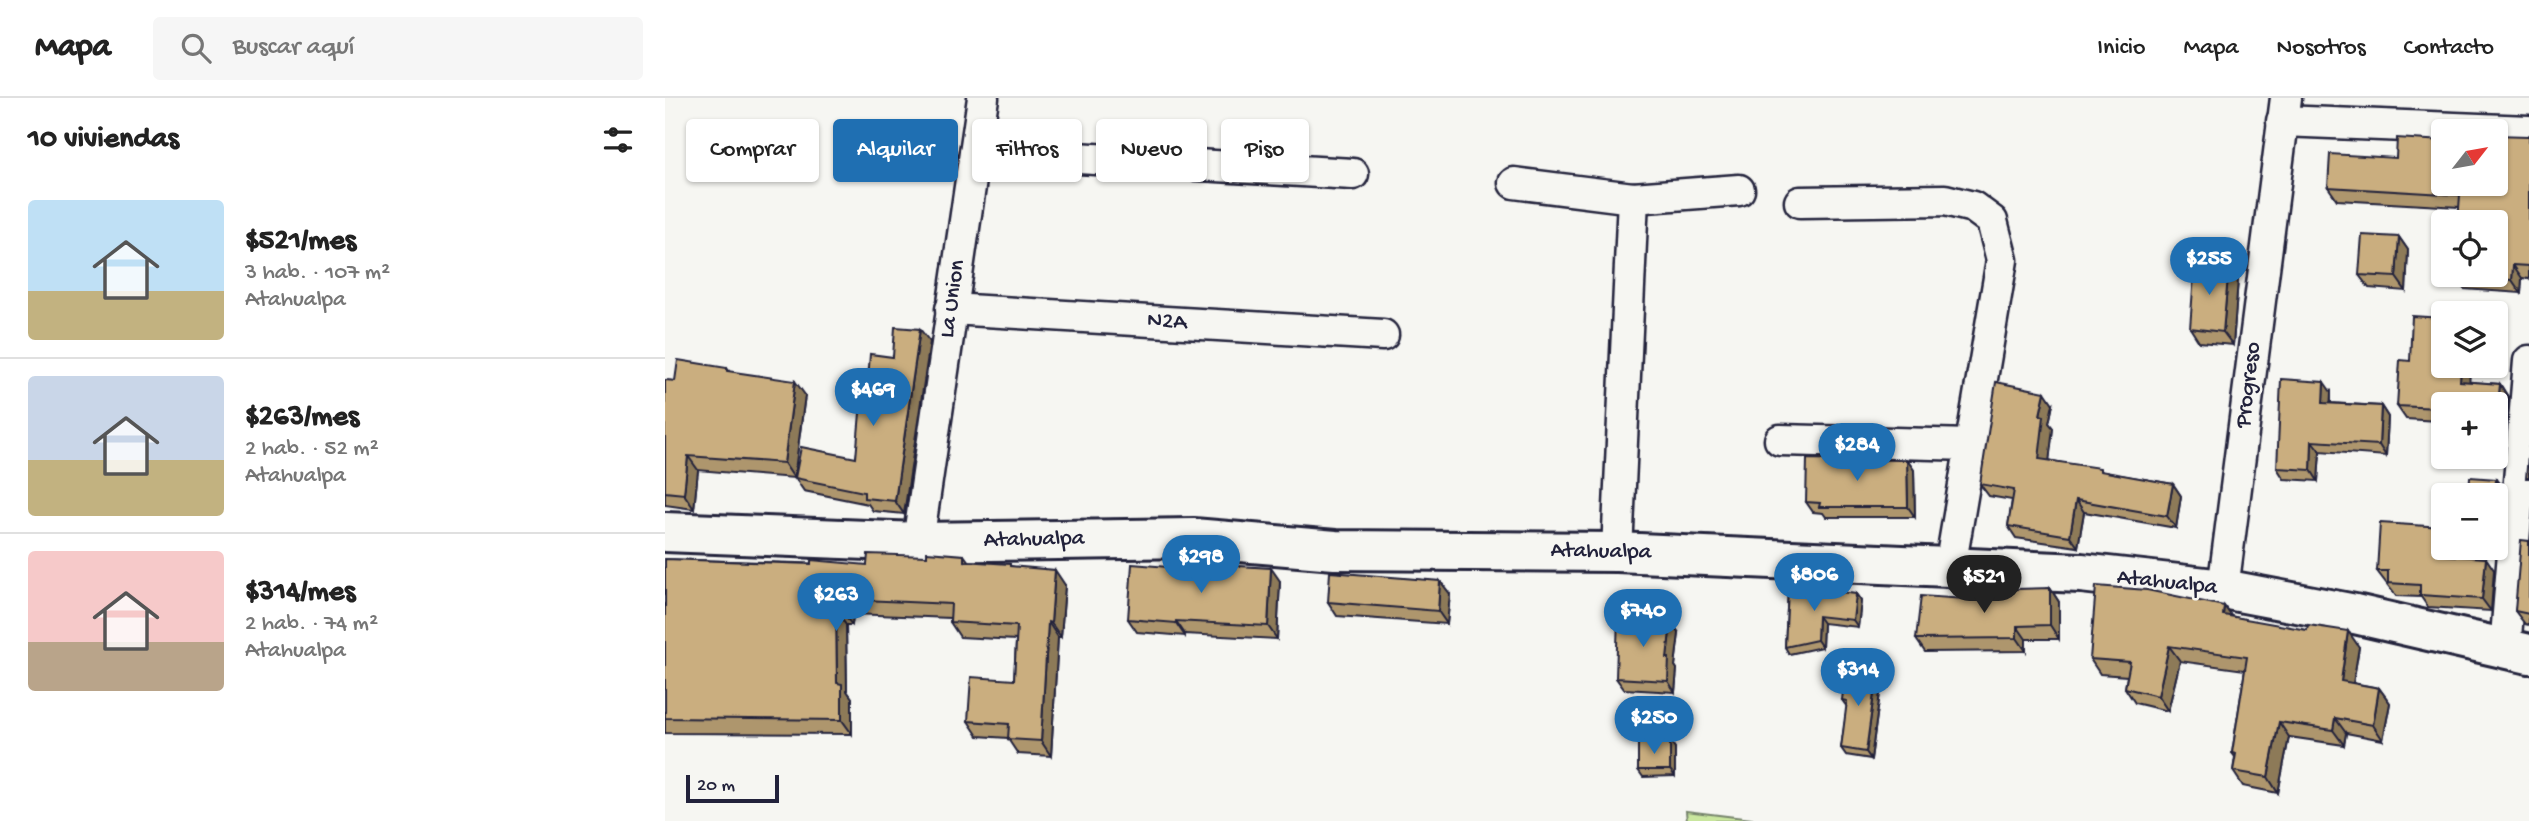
<!DOCTYPE html>
<html lang="es">
<head>
<meta charset="utf-8">
<style>
  :root { --surface:#fff; --page:#f6f6f6; --text:#222; --muted:#767676; --line:#e0e0e0; --accent:#1f6fb2 }
  body { margin:0; font-family:"Gochi Hand",sans-serif; background:var(--page); color:var(--text); height:100vh; display:flex; flex-direction:column; font-size:26px; white-space:nowrap }
  * { box-sizing:border-box; margin:0 }
  p { font-size:23px; color:var(--muted) }
  .icon { flex:none; width:38px; height:38px; fill:none; stroke:currentColor; stroke-width:2; stroke-linecap:round; stroke-linejoin:round }
  .map { position:relative; flex:1; overflow:hidden }
  .side { display:flex; flex-direction:column; background:var(--surface); width:665px }
  .side>* { flex:none }
  .banner { position:absolute; left:21px; top:21px; width:665px; height:63px; display:flex; gap:14px }
  .needle { width:46px; rotate:59deg }
  .tools { position:absolute; left:1766px; top:21px; display:grid; gap:14px }
  .tools a { display:grid; place-items:center; width:77px; height:77px; border-radius:7px; background:var(--surface); box-shadow:0 2px 5px #0004; font-size:35px }
  .scale { position:absolute; left:21px; bottom:18px; width:93px; box-sizing:border-box; padding-left:7px; border:4px solid #22223b; border-top:0; font-size:19px; line-height:24px; white-space:nowrap; color:#22223b; -webkit-text-stroke:5px #f6f6f2; paint-order:stroke }
  .price { position:absolute; translate:-50% -60px; padding:0 16px; border-radius:24px; background:var(--accent); color:#fff; font-size:23px; line-height:46px; filter:drop-shadow(0 2px 4px #0008) }
  .price::after { content:''; position:absolute; left:50%; top:42px; width:21px; height:16px; margin-left:-10px; background:inherit; clip-path:polygon(0 0,100% 0,50% 100%) }
  .price.on { background:#222; color:#fff }
  ul { padding:0; list-style:none }
  li { display:flex; align-items:center; gap:21px; height:175px; padding:0 28px }
  li+li { border-top:2px solid var(--line) }
  li span { display:grid; place-items:center; flex:none; width:196px; height:140px; border-radius:7px; color:#555 }
  li>.icon { margin-inline-start:auto }
  span .icon { width:84px; height:84px; fill:#fffc; stroke-width:1 }
  li b { font-size:30px }
  h2 { display:flex; justify-content:space-between; align-items:center; height:84px; padding:0 28px; font-size:30px }
  .pill { padding:0 24px; border-radius:7px; background:var(--surface); box-shadow:0 2px 5px #0004; font-size:24px; line-height:63px }
  .pill.on { background:var(--accent); color:#fff }
  header { display:flex; align-items:center; gap:42px; box-sizing:border-box; height:98px; padding:0 35px; background:var(--surface); border-bottom:2px solid var(--line) }
  header strong { font-size:33px }
  nav { display:flex; gap:38px; margin-inline-start:auto; font-size:24px }
  .search { width:490px; height:63px; background:var(--page); display:flex; align-items:center; gap:18px; box-sizing:border-box; padding:0 24px; border-radius:7px; color:var(--muted); font-size:26px }
  main { display:flex; flex:1; min-height:0 }
  .map>svg:first-child { display:block }
  .green { fill:#c9e69e; stroke:#76846c; stroke-width:2 }
  .lines { fill:none; stroke-linecap:round; stroke-linejoin:round }
  .street-casing { stroke:#22223b; stroke-width:35 }
  .secondary-casing { stroke:#22223b; stroke-width:44 }
  .street { stroke:#f6f6f2; stroke-width:30 }
  .secondary { stroke:#f6f6f2; stroke-width:38 }
  .wall { fill:#ae966d; stroke:#22223b; stroke-width:2 }
  .shaded-wall { fill:#8d7a59; stroke:#22223b; stroke-width:2 }
  .building { fill:#caae7f; stroke:#22223b; stroke-width:2 }
  .labels { text-anchor:middle; dominant-baseline:central; stroke-width:5; stroke-linejoin:round; paint-order:stroke }
  .street-label { font-size:23px; fill:#22223b; stroke:#f6f6f2 }
</style>
</head>
<body>
<header>
<strong>Mapa</strong>
<div class="search"><svg class="icon" aria-label="search" viewBox="0 0 24 24"><circle cx="10" cy="10" r="6"/><path d="M15 15l6 6"/></svg>Buscar aquí</div>
<nav><a>Inicio</a><a>Mapa</a><a>Nosotros</a><a>Contacto</a></nav>
</header>
<main>
<section class="side">
<h2>10 viviendas<svg class="icon" aria-label="filters" viewBox="0 0 24 24"><path d="M4 7h16M4 17h16"/><circle cx="9" cy="7" r="2"/><circle cx="15" cy="17" r="2"/></svg></h2>
<ul>
<li><span style="background:linear-gradient(#bfe0f5 65%,#c2b280 0)"><svg class="icon" aria-label="home" viewBox="0 0 24 24"><path d="M3 11l9-7 9 7M6 9v11h12V9"/></svg></span><div><b>$521/mes</b><p>3 hab. · 107 m²</p><p>Atahualpa</p></div></li>
<li><span style="background:linear-gradient(#c9d6e8 60%,#c2b280 0)"><svg class="icon" aria-label="home" viewBox="0 0 24 24"><path d="M3 11l9-7 9 7M6 9v11h12V9"/></svg></span><div><b>$263/mes</b><p>2 hab. · 52 m²</p><p>Atahualpa</p></div></li>
<li><span style="background:linear-gradient(#f6c9c9 65%,#b9a48a 0)"><svg class="icon" aria-label="home" viewBox="0 0 24 24"><path d="M3 11l9-7 9 7M6 9v11h12V9"/></svg></span><div><b>$314/mes</b><p>2 hab. · 74 m²</p><p>Atahualpa</p></div></li>
</ul>
</section>
<div class="map">
<svg width="1864" height="723" viewBox="0 0 1864 723">
  <rect width="100%" height="100%" fill="#f6f6f2"/>
  <filter id="ink" filterUnits="userSpaceOnUse"><feTurbulence type="fractalNoise" baseFrequency=".0143" numOctaves="2"/><feDisplacementMap in="SourceGraphic" scale="14" xChannelSelector="R" yChannelSelector="G"/><feConvolveMatrix kernelMatrix="1 2 1 2 8 2 1 2 1" color-interpolation-filters="sRGB"/></filter>
  <g filter="url(#ink)">
    <polygon class="green" points="1021,713 1103,723 1022,723"/>
    <g class="lines">
      <g class="street-casing">
        <g id="street">
          <polyline points="1617,23 1864,33"/>
          <polyline points="310,54 688,76"/>
          <polyline points="849,85 968,100 1074,92"/>
          <polyline points="1135,104 1280,102 1308,109 1327,123 1337,162 1285,470"/>
          <polyline points="286,211 718,237"/>
          <polyline points="1115,342 1306,347"/>
          <polyline points="253,444 318,0"/>
          <polyline points="952,454 968,100"/>
          <polyline points="1558,491 1621,0"/>
          <polyline points="1840,551 1864,263"/>
        </g>
      </g>
      <g class="secondary-casing">
        <polyline id="secondary" points="0,434 253,444 528,440 670,452 952,454 1416,475 1558,491 1690,516 1864,556"/>
      </g>
      <use href="#street" class="street"/>
      <use href="#secondary" class="secondary"/>
    </g>
    <g class="wall">
      <polygon points="1864,36 1864,181 1857,180 1856,195 1799,191 1790,178 1794,109 1672,102 1663,89 1778,86 1863,38"/>
      <polygon points="1734,139 1743,152 1741,193 1704,190 1694,177"/>
      <polygon points="1573,181 1568,247 1534,244 1525,230"/>
      <polygon points="265,244 239,416 208,413 203,406 139,393 130,380 191,360 203,282 228,259"/>
      <polygon points="62,270 65,274 140,297 129,380 33,372 29,411 0,407 0,282 10,283"/>
      <polygon points="1804,284 1835,286 1843,299 1841,329 1830,328 1830,306 1778,306 1778,359 1805,359 1805,363 1780,362 1771,349 1772,323 1741,321 1732,308"/>
      <polygon points="1666,294 1666,305 1716,308 1723,319 1721,358 1655,353 1653,383 1619,381 1612,370"/>
      <polygon points="1388,306 1384,325 1388,330 1384,362 1438,374 1508,386 1516,398 1511,430 1419,414 1413,449 1351,440 1343,428 1347,402 1324,398 1315,386"/>
      <polygon points="1242,362 1249,372 1250,419 1161,419 1158,415 1148,414 1141,404"/>
      <polygon points="1864,443 1864,527 1860,526 1850,513"/>
      <polygon points="1789,450 1789,458 1829,472 1826,513 1763,509 1756,499 1731,498 1712,473"/>
      <polygon points="299,457 304,464 346,468 400,487 396,539 393,539 386,658 353,656 343,641 343,640 313,638 303,623 349,582 351,542 295,539 285,524 285,520 188,516 187,527 181,527 182,593 187,600 187,636 0,635 0,461 202,467"/>
      <polygon points="527,471 615,483 612,541 520,536 520,538 472,534 463,521"/>
      <polygon points="775,483 785,496 782,526 672,518 663,504"/>
      <polygon points="1385,490 1394,504 1394,541 1361,541 1361,553 1260,554 1251,541 1316,502"/>
      <polygon points="1123,492 1191,496 1196,503 1193,529 1158,525 1157,549 1124,556 1120,549"/>
      <polygon points="1559,508 1566,518 1694,549 1688,585 1714,590 1725,605 1718,642 1681,635 1679,647 1624,639 1613,695 1578,688 1568,673 1570,659 1567,655 1580,572 1515,563 1503,613 1470,605 1460,590 1462,578 1435,576 1425,561"/>
      <polygon points="1006,524 1014,535 1010,568 1012,571 1010,594 959,591 951,580"/>
      <polygon points="1217,580 1206,661 1181,657 1176,650 1182,609 1177,602"/>
      <polygon points="1005,643 1010,650 1010,678 978,679 973,672"/>
    </g>
    <g class="shaded-wall">
      <polygon points="1734,139 1743,152 1741,193 1731,179"/>
      <polygon points="1564,167 1573,181 1568,247 1558,234"/>
      <polygon points="1848,167 1857,180 1856,195 1847,182"/>
      <polygon points="255,231 265,244 239,416 230,403"/>
      <polygon points="1796,268 1805,268 1804,296 1795,283"/>
      <polygon points="130,283 140,297 129,380 119,365"/>
      <polygon points="1659,284 1666,294 1665,315 1658,305"/>
      <polygon points="1835,286 1843,299 1841,329 1832,316"/>
      <polygon points="1380,294 1388,306 1384,325 1388,330 1383,373 1374,361 1375,317"/>
      <polygon points="1716,308 1723,319 1721,358 1714,347"/>
      <polygon points="1647,343 1655,353 1653,383 1646,372"/>
      <polygon points="23,358 33,372 29,411 19,396"/>
      <polygon points="1242,362 1249,372 1250,419 1243,409"/>
      <polygon points="1831,381 1836,388 1834,417 1830,412 1830,397"/>
      <polygon points="1508,386 1516,398 1511,430 1502,418"/>
      <polygon points="1411,402 1419,414 1413,449 1405,438"/>
      <polygon points="1780,450 1789,450 1788,469 1779,457"/>
      <polygon points="1821,460 1829,472 1826,513 1817,501"/>
      <polygon points="606,470 615,483 612,541 603,528"/>
      <polygon points="390,472 400,487 396,539 386,525"/>
      <polygon points="775,483 785,496 782,526 773,513"/>
      <polygon points="1385,490 1394,504 1394,541 1385,527"/>
      <polygon points="1191,496 1196,503 1193,529 1188,522"/>
      <polygon points="177,501 188,516 187,527 176,513"/>
      <polygon points="1559,508 1570,523 1558,517"/>
      <polygon points="171,512 181,527 182,593 187,600 187,636 177,622 172,585"/>
      <polygon points="1153,518 1158,525 1157,549 1152,542"/>
      <polygon points="511,523 520,536 520,538 511,525"/>
      <polygon points="383,524 393,539 386,658 376,643"/>
      <polygon points="1006,524 1014,535 1010,568 1012,571 1010,594 1003,583 1002,560"/>
      <polygon points="1352,528 1361,541 1361,553 1352,540"/>
      <polygon points="1683,533 1694,549 1686,598 1676,583"/>
      <polygon points="1504,548 1515,563 1503,613 1493,598"/>
      <polygon points="1212,573 1217,580 1206,661 1201,654"/>
      <polygon points="1714,590 1725,605 1718,642 1708,627"/>
      <polygon points="1670,620 1681,635 1679,647 1668,632"/>
      <polygon points="1614,624 1624,639 1613,695 1603,679"/>
      <polygon points="1005,643 1010,650 1010,678 1005,672"/>
    </g>
    <g class="building">
      <polygon points="1864,36 1864,168 1848,167 1847,182 1790,178 1790,177 1830,177 1830,124 1793,124 1795,97 1663,89 1665,56 1731,60 1732,40 1778,43 1778,86 1830,86 1830,37 1863,38"/>
      <polygon points="1697,137 1734,139 1731,179 1694,177"/>
      <polygon points="1530,164 1564,167 1558,234 1525,230"/>
      <polygon points="1747,218 1777,220 1776,225 1778,225 1778,268 1796,268 1795,283 1835,286 1832,316 1830,316 1830,306 1778,306 1778,349 1771,349 1773,310 1732,308 1735,262 1745,263"/>
      <polygon points="230,229 255,231 230,403 199,400 199,394 130,380 136,349 191,360 198,281 203,282 205,256 228,259"/>
      <polygon points="13,262 62,270 62,273 130,283 119,365 23,358 19,396 0,394 0,282 10,283"/>
      <polygon points="1616,281 1659,284 1658,305 1716,308 1714,347 1647,343 1646,372 1612,370"/>
      <polygon points="1331,284 1380,294 1375,317 1379,318 1374,361 1435,370 1435,373 1508,386 1502,418 1411,402 1405,438 1343,428 1349,392 1315,386"/>
      <polygon points="1864,347 1864,380 1861,380"/>
      <polygon points="1142,361 1242,362 1243,409 1154,409 1155,405 1141,404"/>
      <polygon points="1805,379 1831,381 1830,397 1804,397"/>
      <polygon points="1715,425 1778,429 1778,450 1780,450 1779,457 1821,460 1817,501 1755,497 1755,487 1723,485 1723,473 1712,473"/>
      <polygon points="1856,442 1864,443 1864,516 1850,513"/>
      <polygon points="262,454 299,457 299,463 345,466 345,468 390,472 386,525 383,524 376,643 343,641 344,626 303,623 306,579 349,582 352,528 285,524 286,506 177,501 176,513 171,512 172,585 177,586 177,622 0,620 0,461 146,466 146,462 202,467 203,456 262,458"/>
      <polygon points="467,466 527,471 527,469 557,470 557,467 606,470 603,528 511,523 511,525 463,521"/>
      <polygon points="665,474 775,483 773,513 663,504"/>
      <polygon points="1431,488 1482,492 1559,508 1558,517 1642,532 1643,527 1683,533 1676,583 1714,590 1708,627 1670,620 1668,632 1614,624 1603,679 1568,673 1571,656 1567,655 1582,559 1504,548 1493,598 1460,590 1465,564 1425,561"/>
      <polygon points="1385,490 1385,527 1352,528 1352,540 1251,541 1256,498 1316,502 1316,492"/>
      <polygon points="1123,492 1160,494 1160,492 1191,496 1188,522 1153,518 1152,542 1120,549"/>
      <polygon points="953,518 1006,524 1002,560 1004,560 1003,583 951,580"/>
      <polygon points="1181,569 1212,573 1201,654 1176,650 1182,603 1177,602"/>
      <rect x="973" y="643" width="32" height="29"/>
    </g>
  </g>
  <g class="labels">
    <g class="street-label">
      <text transform="translate(288 201) rotate(-82)">La Union</text>
      <text transform="translate(502 224) rotate(4)">N2A</text>
      <text transform="translate(1584 287) rotate(-83)">Progreso</text>
      <text transform="translate(369 442) rotate(-1)">Atahualpa</text>
      <text transform="translate(936 454) rotate(1)">Atahualpa</text>
      <text transform="translate(1502 485) rotate(6)">Atahualpa</text>
    </g>
  </g>
</svg>
<div class="tools">
<a><svg class="needle" viewBox="-14 -14 28 28"><path d="M0-13l5 13h-10z" fill="#e53935"/><path d="M0 13l5-13h-10z" fill="#767676"/></svg></a>
<a><svg class="icon" aria-label="locate" viewBox="0 0 24 24"><circle cx="12" cy="12" r="6"/><path d="M12 2v4M12 18v4M2 12h4M18 12h4"/></svg></a>
<a><svg class="icon" aria-label="layers" viewBox="0 0 24 24"><path d="M12 4l9 5-9 5-9-5zM3 14l9 5 9-5"/></svg></a>
<a>+</a>
<a>−</a>
</div>
<div class="scale">20 m</div>
<b class="price" style="left:1544px;top:199px">$255</b>
<b class="price" style="left:208px;top:330px">$469</b>
<b class="price" style="left:1192px;top:385px">$284</b>
<b class="price" style="left:536px;top:497px">$298</b>
<b class="price" style="left:1149px;top:515px">$806</b>
<b class="price on" style="left:1319px;top:517px">$521</b>
<b class="price" style="left:171px;top:535px">$263</b>
<b class="price" style="left:978px;top:551px">$740</b>
<b class="price" style="left:1193px;top:610px">$314</b>
<b class="price" style="left:989px;top:658px">$250</b>
<div class="banner">
<a class="pill">Comprar</a>
<a class="pill on">Alquilar</a>
<a class="pill">Filtros</a>
<a class="pill">Nuevo</a>
<a class="pill">Piso</a>
</div>
</div>
</main>
</body>
</html>
